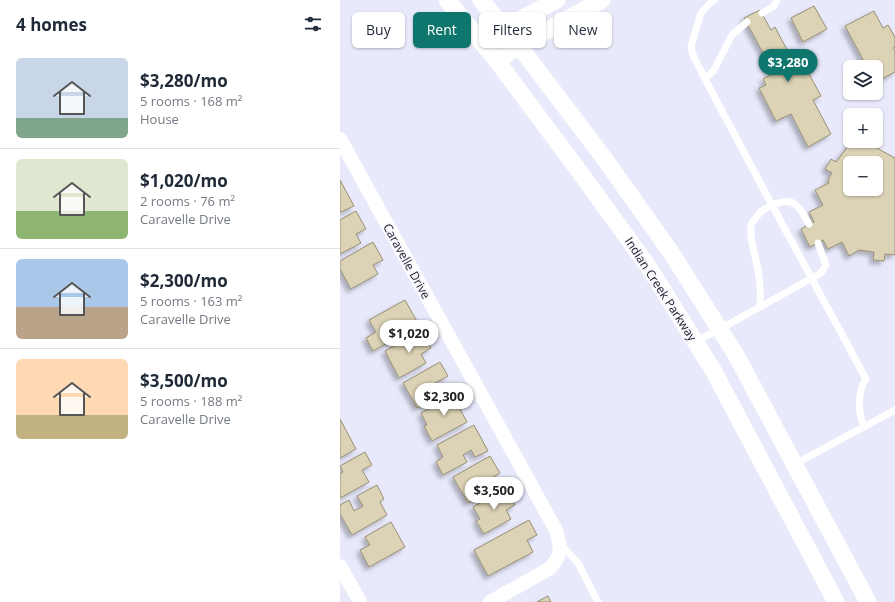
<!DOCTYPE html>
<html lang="en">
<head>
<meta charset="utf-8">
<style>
  :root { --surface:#fff; --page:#f2f2f3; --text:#1f2937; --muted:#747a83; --line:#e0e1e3; --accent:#0f766e }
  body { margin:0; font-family:"Open Sans",sans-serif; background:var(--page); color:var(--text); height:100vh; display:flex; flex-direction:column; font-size:15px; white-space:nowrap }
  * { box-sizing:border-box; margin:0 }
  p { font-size:13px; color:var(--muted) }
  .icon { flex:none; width:22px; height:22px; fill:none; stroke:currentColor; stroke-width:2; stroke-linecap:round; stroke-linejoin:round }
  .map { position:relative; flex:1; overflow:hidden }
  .sheet { display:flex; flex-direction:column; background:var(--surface); width:340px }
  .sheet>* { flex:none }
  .guide { position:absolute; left:12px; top:12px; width:380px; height:36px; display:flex; gap:8px }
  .fabs { position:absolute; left:503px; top:60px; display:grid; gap:8px }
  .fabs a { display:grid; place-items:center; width:40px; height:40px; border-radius:6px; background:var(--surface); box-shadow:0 1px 3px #0004; font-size:20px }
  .price { position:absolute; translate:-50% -34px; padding:0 9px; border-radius:14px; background:#fff; color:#222; font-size:13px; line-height:26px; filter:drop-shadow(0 1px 2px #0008) }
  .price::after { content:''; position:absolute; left:50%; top:24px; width:12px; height:9px; margin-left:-6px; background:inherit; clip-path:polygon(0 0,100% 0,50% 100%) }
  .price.selected { background:var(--accent); color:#fff }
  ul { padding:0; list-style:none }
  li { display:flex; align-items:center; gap:12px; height:100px; padding:0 16px }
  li+li { border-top:1px solid var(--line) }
  li span { display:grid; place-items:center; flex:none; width:112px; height:80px; border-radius:6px; color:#555 }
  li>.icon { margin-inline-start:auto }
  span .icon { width:48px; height:48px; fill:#fffc; stroke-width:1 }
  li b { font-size:17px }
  h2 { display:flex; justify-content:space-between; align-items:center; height:48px; padding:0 16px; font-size:17px }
  .chip { padding:0 14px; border-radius:6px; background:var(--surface); box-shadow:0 1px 3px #0004; font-size:14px; line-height:36px }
  .chip.selected { background:var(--accent); color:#fff }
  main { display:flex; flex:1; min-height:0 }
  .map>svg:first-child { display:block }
  .building { fill:#dcd2b5; stroke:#988f74; fill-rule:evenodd; filter:url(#shadow) }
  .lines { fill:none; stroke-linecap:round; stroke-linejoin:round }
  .service { stroke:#fff; stroke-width:7 }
  .minor { stroke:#fff; stroke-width:14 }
  .tertiary { stroke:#fff; stroke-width:17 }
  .labels { text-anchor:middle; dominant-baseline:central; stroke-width:3.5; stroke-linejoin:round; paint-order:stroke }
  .street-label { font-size:12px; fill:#1b1c26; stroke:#f8f8fe }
</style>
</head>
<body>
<main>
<section class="sheet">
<h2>4 homes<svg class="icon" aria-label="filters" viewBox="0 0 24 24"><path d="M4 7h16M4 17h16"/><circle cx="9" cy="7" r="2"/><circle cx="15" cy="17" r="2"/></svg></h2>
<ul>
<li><span style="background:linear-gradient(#c9d6e8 75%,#7fa58c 0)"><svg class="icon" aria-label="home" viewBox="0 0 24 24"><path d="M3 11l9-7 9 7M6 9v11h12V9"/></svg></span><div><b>$3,280/mo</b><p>5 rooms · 168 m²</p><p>House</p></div></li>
<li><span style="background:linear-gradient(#dfe7d0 65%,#8fb573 0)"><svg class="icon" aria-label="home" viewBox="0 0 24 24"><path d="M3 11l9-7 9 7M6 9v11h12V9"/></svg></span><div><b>$1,020/mo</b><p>2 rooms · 76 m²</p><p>Caravelle Drive</p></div></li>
<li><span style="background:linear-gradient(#a9c7e8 60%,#b9a48a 0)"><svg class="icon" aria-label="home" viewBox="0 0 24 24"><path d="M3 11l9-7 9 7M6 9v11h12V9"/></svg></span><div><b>$2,300/mo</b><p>5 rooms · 163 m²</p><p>Caravelle Drive</p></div></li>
<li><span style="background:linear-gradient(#ffd9b3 70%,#c2b280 0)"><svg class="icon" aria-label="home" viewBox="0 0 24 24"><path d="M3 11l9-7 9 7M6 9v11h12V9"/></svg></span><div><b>$3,500/mo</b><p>5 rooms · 188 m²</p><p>Caravelle Drive</p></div></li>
</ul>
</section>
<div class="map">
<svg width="555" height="602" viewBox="0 0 555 602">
  <defs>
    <filter id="shadow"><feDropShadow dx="-3.5" dy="3.5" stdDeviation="2" flood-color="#0004"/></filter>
  </defs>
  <rect width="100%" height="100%" fill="#e8eafc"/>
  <g class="building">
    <polygon points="474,6 487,29 463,42 451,18"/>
    <polygon points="420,10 431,30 435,27 453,61 460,57 481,96 473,100 491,134 468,147 451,114 436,121 419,88 426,85 423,79 434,73 404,18"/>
    <polygon points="534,11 543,28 548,25 555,37 555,47 553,48 555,50 555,72 536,82 536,67 527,67 505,26"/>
    <path d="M512,141H524L555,158V255L545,254L544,261L533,260L534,252L519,250L509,256L502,242L488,249L483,240L470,247L461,229L474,222L469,212L483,205L475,190L489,183L488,180L492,173L485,169L491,159L496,162ZM510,163H536V189H510Z"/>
    <polygon points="0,180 14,206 1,212 0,210"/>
    <polygon points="16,211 26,229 16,234 21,243 0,254 0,220"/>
    <polygon points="33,242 43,260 33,265 38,274 11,289 0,269 0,261"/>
    <polygon points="65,300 79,325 67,332 63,325 54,330 58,337 33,351 26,338 36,332 29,320"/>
    <polygon points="82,331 91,348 81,354 86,363 59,378 45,351"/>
    <polygon points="100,362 108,376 95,383 101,395 77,408 63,383"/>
    <polygon points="118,393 124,404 119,407 127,422 92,441 84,426 87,425 81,413"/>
    <polygon points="0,419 16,449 0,458"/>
    <polygon points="134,425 148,451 135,457 131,450 123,455 127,462 103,475 96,462 103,457 97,445"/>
    <polygon points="25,452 32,465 22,470 29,482 0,498 0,474 3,472 0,466"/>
    <polygon points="150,456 160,473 150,479 155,488 128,503 113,477"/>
    <polygon points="37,485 44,499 40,502 47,515 12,535 0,514 0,505 9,500 14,511 23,506 17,496"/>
    <polygon points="166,489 175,505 166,510 171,519 144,534 136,521 140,519 133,507"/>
    <polygon points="189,520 197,535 187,540 193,552 148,576 134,550"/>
    <polygon points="51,522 65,547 29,567 20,550 30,545 25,537"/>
    <polygon points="208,596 211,602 197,602"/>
  </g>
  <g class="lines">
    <g class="service">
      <path d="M375,0L372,1L361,13L351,46L353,55L365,79L432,205L526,379C517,392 518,413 524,427"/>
      <polyline points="422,13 434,6 437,0"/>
      <polyline points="365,79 374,70 392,35 407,22"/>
      <path d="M420,307C420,297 421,287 419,277C418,263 407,234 412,223C414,220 416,218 418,215C423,209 431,205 438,203C457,197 461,211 469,224"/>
      <polyline points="356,341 380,329 481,273 486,265 478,243"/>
      <polyline points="455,464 555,410"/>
      <polyline points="221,545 238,563 258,602"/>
    </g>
    <g class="minor">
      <path d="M0,139L216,530C221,547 223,555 209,569L150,602"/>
      <polyline points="0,566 20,602"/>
    </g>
    <g class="tertiary">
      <polyline points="107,0 157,61 239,171 308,266 373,370 496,602"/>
      <polyline points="141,0 179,46 264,158 330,251 396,355 528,602"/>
      <polyline points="143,44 164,28 217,0"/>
      <polyline points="157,61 179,46 262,0"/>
    </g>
  </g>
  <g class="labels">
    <g class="street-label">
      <text transform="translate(67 261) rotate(61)">Caravelle Drive</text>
      <text transform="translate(321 289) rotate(57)">Indian Creek Parkway</text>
    </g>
  </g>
</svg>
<div class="fabs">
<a><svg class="icon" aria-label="layers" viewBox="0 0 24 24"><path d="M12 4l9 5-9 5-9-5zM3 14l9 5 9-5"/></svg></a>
<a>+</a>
<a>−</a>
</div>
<b class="price selected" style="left:448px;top:83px">$3,280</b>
<b class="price" style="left:69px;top:354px">$1,020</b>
<b class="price" style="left:104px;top:417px">$2,300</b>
<b class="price" style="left:154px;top:511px">$3,500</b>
<div class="guide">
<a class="chip">Buy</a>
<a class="chip selected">Rent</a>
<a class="chip">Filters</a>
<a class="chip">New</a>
</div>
</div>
</main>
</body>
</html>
